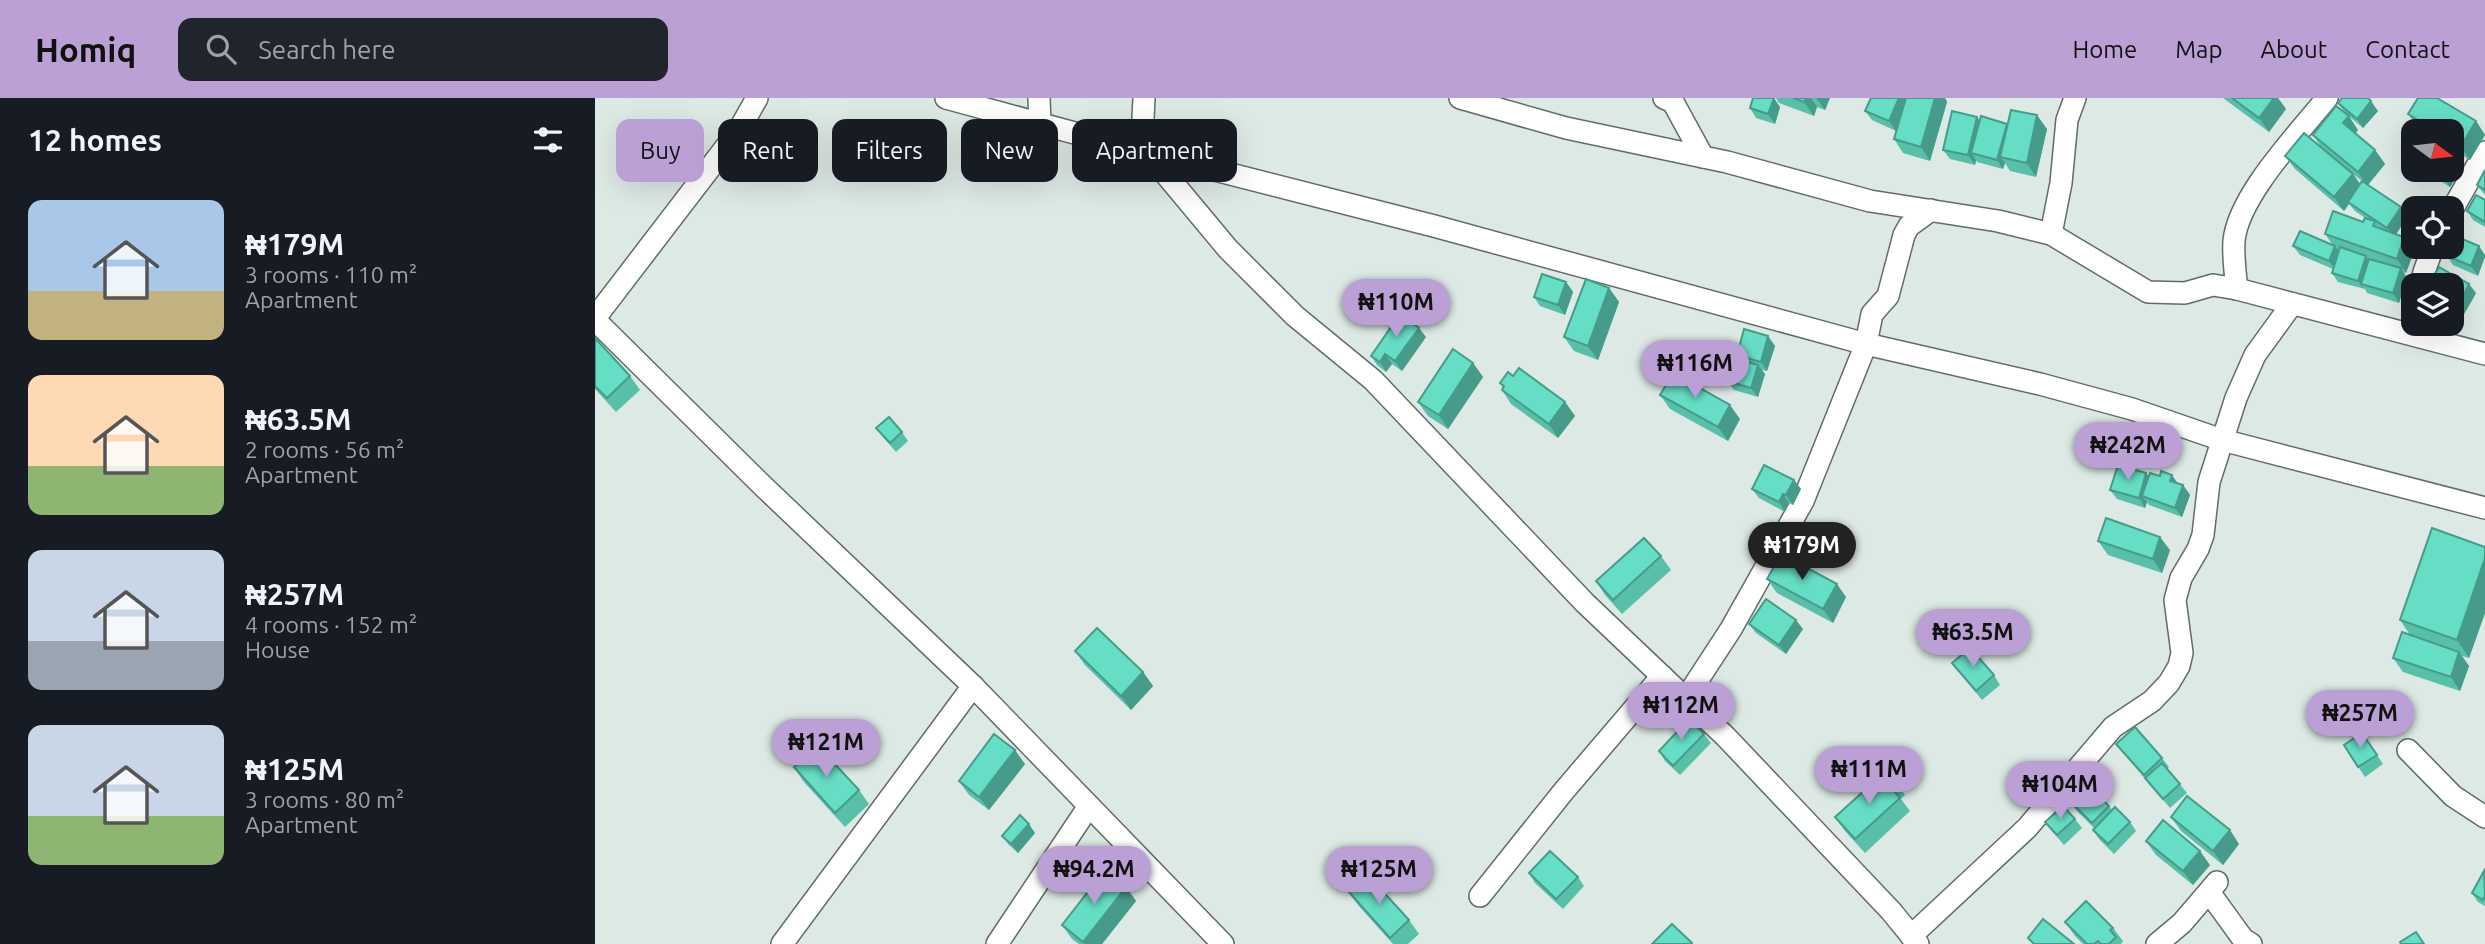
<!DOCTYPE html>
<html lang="en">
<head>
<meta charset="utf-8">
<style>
  :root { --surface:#171b24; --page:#20242c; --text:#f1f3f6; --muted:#9ea1a6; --accent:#bba0d6 }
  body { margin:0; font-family:Ubuntu,sans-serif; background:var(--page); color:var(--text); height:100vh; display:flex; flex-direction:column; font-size:26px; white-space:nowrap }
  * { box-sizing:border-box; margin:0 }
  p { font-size:23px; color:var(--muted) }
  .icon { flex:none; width:38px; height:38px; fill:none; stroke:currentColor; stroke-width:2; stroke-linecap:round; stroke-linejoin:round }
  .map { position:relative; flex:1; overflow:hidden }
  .details { display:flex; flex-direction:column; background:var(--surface); width:595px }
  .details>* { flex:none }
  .guide { position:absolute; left:21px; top:21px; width:665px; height:63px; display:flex; gap:14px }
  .needle { width:46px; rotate:105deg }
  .controls { position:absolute; left:1806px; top:21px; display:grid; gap:14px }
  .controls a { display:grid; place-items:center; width:63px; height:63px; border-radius:14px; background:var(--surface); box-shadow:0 7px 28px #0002; font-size:35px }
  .price { position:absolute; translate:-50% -60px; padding:0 16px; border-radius:24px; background:var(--accent); color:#111; font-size:23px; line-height:46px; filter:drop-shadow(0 2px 4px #0008) }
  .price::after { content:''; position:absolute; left:50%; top:42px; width:21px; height:16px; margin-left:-10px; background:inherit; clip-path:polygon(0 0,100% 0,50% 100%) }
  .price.active { background:#222; color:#fff }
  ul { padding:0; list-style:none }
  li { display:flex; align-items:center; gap:21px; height:175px; padding:0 28px }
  li span { display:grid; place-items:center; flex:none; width:196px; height:140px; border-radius:14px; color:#555 }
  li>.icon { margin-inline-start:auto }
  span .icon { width:84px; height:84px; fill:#fffc; stroke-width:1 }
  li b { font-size:30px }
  h2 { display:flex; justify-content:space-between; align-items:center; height:84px; padding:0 28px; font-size:30px }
  .pill { padding:0 24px; border-radius:14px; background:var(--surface); box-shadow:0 7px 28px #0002; font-size:24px; line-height:63px }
  .pill.active { background:var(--accent); color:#111 }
  header { display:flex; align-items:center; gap:42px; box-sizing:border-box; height:98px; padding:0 35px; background:var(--accent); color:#111 }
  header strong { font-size:33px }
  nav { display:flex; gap:38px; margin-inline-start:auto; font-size:24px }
  .search { width:490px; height:63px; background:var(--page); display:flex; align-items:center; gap:18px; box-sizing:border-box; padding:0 24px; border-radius:14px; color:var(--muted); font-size:26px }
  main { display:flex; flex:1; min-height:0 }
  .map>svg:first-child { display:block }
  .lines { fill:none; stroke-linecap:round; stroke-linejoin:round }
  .minor-casing { stroke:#616b68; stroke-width:24 }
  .minor { stroke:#fff; stroke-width:21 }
  .wall { fill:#58bfa9; fill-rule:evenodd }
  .shaded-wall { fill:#479b8a }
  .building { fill:#66dec5; stroke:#479b8a; stroke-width:2 }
</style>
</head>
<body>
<header>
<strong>Homiq</strong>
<div class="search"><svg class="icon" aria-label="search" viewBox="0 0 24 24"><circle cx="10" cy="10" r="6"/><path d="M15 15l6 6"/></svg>Search here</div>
<nav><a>Home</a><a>Map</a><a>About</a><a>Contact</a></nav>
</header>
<main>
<section class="details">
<h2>12 homes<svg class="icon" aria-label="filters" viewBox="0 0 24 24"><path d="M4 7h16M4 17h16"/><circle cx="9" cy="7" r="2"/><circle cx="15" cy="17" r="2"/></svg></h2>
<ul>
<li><span style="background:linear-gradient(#a9c7e8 65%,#c2b280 0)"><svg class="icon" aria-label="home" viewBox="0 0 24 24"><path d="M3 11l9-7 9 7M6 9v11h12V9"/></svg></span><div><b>₦179M</b><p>3 rooms · 110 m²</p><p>Apartment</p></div></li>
<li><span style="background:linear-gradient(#ffd9b3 65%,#8fb573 0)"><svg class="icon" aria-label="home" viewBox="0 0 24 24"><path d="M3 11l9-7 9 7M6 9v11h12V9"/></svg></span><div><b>₦63.5M</b><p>2 rooms · 56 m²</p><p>Apartment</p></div></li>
<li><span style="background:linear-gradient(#c9d6e8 65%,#9aa5b1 0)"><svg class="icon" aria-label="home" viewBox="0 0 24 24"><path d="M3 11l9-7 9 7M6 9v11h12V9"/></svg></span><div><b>₦257M</b><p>4 rooms · 152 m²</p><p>House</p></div></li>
<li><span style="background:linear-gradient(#c9d6e8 65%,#8fb573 0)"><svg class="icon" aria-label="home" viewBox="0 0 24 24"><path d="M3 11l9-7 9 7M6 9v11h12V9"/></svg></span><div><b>₦125M</b><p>3 rooms · 80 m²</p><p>Apartment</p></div></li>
</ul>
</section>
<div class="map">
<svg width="1890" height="846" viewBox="0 0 1890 846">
  <rect width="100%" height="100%" fill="#dde9e5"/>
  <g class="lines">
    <g class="minor-casing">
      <g id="minor">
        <polyline points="351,0 553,55 839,128 1271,246 1445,286 1537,311 1627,342 1890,410"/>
        <polyline points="444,0 445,25"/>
        <polyline points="549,0 547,41 553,55 633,151 700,218 778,282 990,505 1131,639 1296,813 1323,846"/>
        <polyline points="865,0 971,30 1132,64 1275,103 1403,123 1456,136 1553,194 1590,195 1618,187 1642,191 1890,256"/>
        <polyline points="1069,0 1078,4 1108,59"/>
        <polyline points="1857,112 1890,54"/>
        <polyline points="1456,136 1466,85 1472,22 1480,0"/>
        <polyline points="1826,187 1829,174 1838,149"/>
        <path d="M1642,191C1640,175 1638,158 1639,143C1643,98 1704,35 1732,0"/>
        <polyline points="0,220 144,32 162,0"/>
        <polyline points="0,222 169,389 378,588 628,846"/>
        <polyline points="1091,600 1136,531 1208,403 1271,246 1277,216 1293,198 1309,137 1314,128 1336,112"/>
        <polyline points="1813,652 1858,698 1890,719"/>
        <polyline points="1614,794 1648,841 1656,846"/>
        <polyline points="885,798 968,694 1067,578"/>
        <polyline points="1316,838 1432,730 1518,629 1557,603 1574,585 1584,568 1587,555 1580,502 1586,480 1603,451 1608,437 1614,384 1641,300 1660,257 1697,206"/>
        <polyline points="187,846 378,588"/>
        <polyline points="402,846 494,708"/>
        <polyline points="1562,846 1587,825 1622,784"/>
      </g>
    </g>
    <use href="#minor" class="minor"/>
  </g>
  <g class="wall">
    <polygon points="1181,0 1235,0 1230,12 1222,9 1219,18 1184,5"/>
    <polygon points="1276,0 1350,0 1352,4 1335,63 1308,55 1299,41 1302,29 1301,33 1277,22 1270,13"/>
    <polygon points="1628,0 1683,0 1691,11 1674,34"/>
    <polygon points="1743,5 1783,13 1768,30 1750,15"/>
    <polygon points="1185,9 1180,26 1161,20 1155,10"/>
    <polygon points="1813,16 1881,23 1890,37 1875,62 1861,53 1870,66 1855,89 1828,72 1857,72 1857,33 1818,33 1822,28"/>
    <polygon points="1382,19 1385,23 1452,31 1441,79 1415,73 1410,65 1408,71 1382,64 1381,62 1380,67 1355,61 1348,52"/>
    <path d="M1763,32L1760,36L1780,52L1790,66L1773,87L1813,118L1801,136L1809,139L1819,153L1811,175L1808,174L1812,180L1804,205L1772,195L1770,191L1743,184L1737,175L1738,171L1705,157L1698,148L1737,146L1730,136L1768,124L1770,120L1760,113L1754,106L1749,113L1700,71L1690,58L1726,49L1718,37ZM1758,76L1767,83L1765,86Z"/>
    <polygon points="1818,34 1818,65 1807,51"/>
    <polygon points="1890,72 1890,97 1882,87"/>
    <polygon points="1890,102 1890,129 1878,122 1872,113"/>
    <polygon points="1860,138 1883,178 1858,167 1852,158"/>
    <polygon points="971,184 978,194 970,217 945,208 939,199"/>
    <polygon points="1857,187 1881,195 1868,218 1857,212"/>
    <polygon points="1014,190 1024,204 1003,262 979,253 969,239"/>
    <polygon points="1173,238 1180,248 1172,273 1166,272 1170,276 1163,299 1139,292 1132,283 1145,262 1142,257"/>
    <polygon points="831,239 807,273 797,266 791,274 782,267 776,258"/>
    <polygon points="0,240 35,278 45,292 21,314 0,291"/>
    <polygon points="878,265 888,279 853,331 833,318 823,304"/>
    <polygon points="918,278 970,304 980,318 963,340 916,306 907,292 908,290 905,285"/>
    <polygon points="1065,297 1145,321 1133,343 1075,311"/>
    <polygon points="281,330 307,334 313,343 301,354 288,339"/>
    <polygon points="1551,375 1554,379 1588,387 1595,397 1587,419 1554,407 1552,404 1550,410 1522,401 1515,392"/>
    <polygon points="1199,382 1206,391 1198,407 1194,405 1190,414 1164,400 1157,391"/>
    <polygon points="1503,443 1575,452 1567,475 1513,457"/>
    <polygon points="1066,458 1076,472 1027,516 1010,497 1001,483"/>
    <polygon points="1890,460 1890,515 1874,560 1867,558 1874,568 1865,593 1808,574 1798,560 1815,537 1805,522"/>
    <polygon points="1172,481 1251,499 1238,525 1182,495"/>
    <polygon points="1154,526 1208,531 1191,556 1161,535"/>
    <polygon points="480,553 548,574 558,588 536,612 490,567"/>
    <polygon points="1357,565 1399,577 1405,587 1387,602"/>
    <polygon points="1767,635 1788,666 1770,679 1749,647"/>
    <polygon points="1109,636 1116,645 1085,677 1070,663 1064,653"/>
    <polygon points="1521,646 1567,660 1574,669 1572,671 1592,695 1575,710 1528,655"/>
    <polygon points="430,666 394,712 374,697 364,683"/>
    <polygon points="199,669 264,692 274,706 250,729 208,683"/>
    <polygon points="1300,683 1310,697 1306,701 1315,713 1270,755 1250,733 1240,719"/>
    <polygon points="1475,703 1514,708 1517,712 1535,724 1541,733 1519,756 1504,741 1498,732 1499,730 1481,712"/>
    <polygon points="1576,719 1644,746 1628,767 1586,733"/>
    <polygon points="1480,721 1487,730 1469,747 1457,733 1450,724"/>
    <polygon points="440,735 423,755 414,747 407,738"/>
    <polygon points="1551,743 1615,767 1598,787 1561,757"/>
    <polygon points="1890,773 1890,808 1883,804 1877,795"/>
    <polygon points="934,775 983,779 989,788 968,811 940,785"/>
    <polygon points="531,789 541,803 507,846 484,846 477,841 467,827"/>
    <polygon points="753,793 814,822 824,836 813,846 798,846 763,807"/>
    <polygon points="1470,824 1518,830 1528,843 1526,846 1488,846 1480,838"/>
  </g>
  <g class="shaded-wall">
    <polygon points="1179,0 1185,9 1180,26 1173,16"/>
    <polygon points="1211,0 1216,0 1222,9 1219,18 1209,4"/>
    <polygon points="1221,0 1235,0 1230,12"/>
    <polygon points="1304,0 1315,0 1301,33 1294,23"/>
    <polygon points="1340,0 1350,0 1352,4 1335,63 1326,49"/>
    <polygon points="1679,0 1683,0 1691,11 1674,34 1664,20"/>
    <polygon points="1776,3 1783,13 1768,30 1762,21"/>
    <polygon points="1442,17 1452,31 1441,79 1432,65"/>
    <polygon points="1754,18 1763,32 1758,39 1748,25"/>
    <polygon points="1382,19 1388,28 1376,55 1381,62 1380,67 1373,57"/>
    <polygon points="1881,23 1890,37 1875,62 1866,48"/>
    <polygon points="1412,26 1418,35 1405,59 1410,65 1408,71 1402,62"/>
    <polygon points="1780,52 1790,66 1772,88 1763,74"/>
    <polygon points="1860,52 1870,66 1855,89 1846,75 1848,72 1857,72 1857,58"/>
    <polygon points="1758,76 1768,90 1753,104 1754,106 1749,113 1739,99"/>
    <polygon points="1806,109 1813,118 1799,139 1792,130"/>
    <polygon points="1809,139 1819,153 1811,175 1802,161"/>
    <polygon points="1740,148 1747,157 1741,173 1734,163"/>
    <polygon points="1884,148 1890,157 1890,159 1883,178 1876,168"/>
    <polygon points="1771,158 1777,167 1766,186 1769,192 1763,183"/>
    <polygon points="1806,170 1812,180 1804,205 1798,195"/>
    <polygon points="971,184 978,194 970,217 963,207"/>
    <polygon points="1874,186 1881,195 1868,218 1862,209"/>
    <polygon points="1014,190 1024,204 1003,262 993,248"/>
    <polygon points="824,230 831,239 807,273 800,263"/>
    <polygon points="1173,238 1180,248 1172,273 1166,264"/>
    <polygon points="790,256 797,266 791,274 785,264"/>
    <polygon points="878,265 888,279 853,331 844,317"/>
    <polygon points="1163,267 1170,276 1163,299 1156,290"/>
    <polygon points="970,304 980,318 963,340 954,326"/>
    <polygon points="1135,307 1145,321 1133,343 1123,329"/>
    <polygon points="1551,375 1558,384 1547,398 1552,404 1550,410 1544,400"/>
    <polygon points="1577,377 1584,387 1575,383"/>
    <polygon points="1199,382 1206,391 1198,407 1191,397"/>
    <polygon points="1588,387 1595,397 1587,419 1580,410"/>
    <polygon points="1188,396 1194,405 1190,414 1184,404"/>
    <polygon points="1565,439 1575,452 1567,475 1558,461"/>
    <polygon points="1890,460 1890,515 1874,560 1862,542"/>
    <polygon points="1242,486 1251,499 1238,525 1228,511"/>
    <polygon points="1201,522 1208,531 1191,556 1184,547"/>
    <polygon points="1864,554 1874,568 1865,593 1856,579"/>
    <polygon points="548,574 558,588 536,612 526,598"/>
    <polygon points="420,652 430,666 394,712 384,699"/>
    <polygon points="434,726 440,735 423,755 416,746"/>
    <polygon points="1635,732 1644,746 1628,767 1618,753"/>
    <polygon points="1605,753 1615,767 1598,787 1588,773"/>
    <polygon points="531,789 541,803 507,846 490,846 488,844"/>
  </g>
  <g class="building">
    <polygon points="1158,0 1179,0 1173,16 1155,10"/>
    <polygon points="1198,0 1211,0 1209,4"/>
    <polygon points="1276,0 1304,0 1294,23 1270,13"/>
    <polygon points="1311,0 1340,0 1326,49 1299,41"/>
    <polygon points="1637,0 1679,0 1664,20"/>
    <polygon points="1747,0 1773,0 1776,3 1762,21 1743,5"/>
    <polygon points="1823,0 1842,0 1881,23 1866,48 1857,43 1857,33 1841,33 1813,16"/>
    <polygon points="1741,8 1754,18 1748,25 1780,52 1763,74 1718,37"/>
    <polygon points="1416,12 1442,17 1432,65 1405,59"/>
    <polygon points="1357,13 1382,19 1373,57 1348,52"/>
    <polygon points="1386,18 1412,26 1402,62 1376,55"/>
    <polygon points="1822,28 1830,33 1818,33"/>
    <polygon points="1818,34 1818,58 1807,51"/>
    <polygon points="1709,35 1758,76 1739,99 1690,58"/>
    <polygon points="1890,72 1890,92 1882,87"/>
    <polygon points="1767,83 1806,109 1792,130 1753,104"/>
    <polygon points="1881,97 1890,102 1890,124 1872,113"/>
    <polygon points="1738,113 1768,124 1770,120 1780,123 1778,128 1809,139 1802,161 1730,136"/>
    <polygon points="1705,133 1740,148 1734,163 1698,148"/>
    <polygon points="1860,138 1884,148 1876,168 1852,158 1855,149 1857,149 1857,145"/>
    <polygon points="1745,149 1771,158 1763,183 1737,175"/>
    <polygon points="1774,161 1806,170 1798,195 1766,186"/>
    <polygon points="1844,169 1874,186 1862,209 1857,206 1857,187 1833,187"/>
    <polygon points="947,176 971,184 963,207 939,199"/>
    <polygon points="991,181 1014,190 993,248 969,239"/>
    <polygon points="805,216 824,230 800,263 790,256 785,264 776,258"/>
    <polygon points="1149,231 1173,238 1166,264 1142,257"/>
    <polygon points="0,240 35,278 12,300 0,288"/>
    <polygon points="858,251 878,265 844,317 823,304"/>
    <polygon points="1139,260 1163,267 1156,290 1132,283"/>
    <polygon points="924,270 970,304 954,326 907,292 909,288 905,285 913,274 918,278"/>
    <polygon points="1078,275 1135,307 1123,329 1065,297"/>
    <polygon points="294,319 307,334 295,345 281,330"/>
    <polygon points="1169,367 1199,382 1191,397 1188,396 1184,404 1157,391"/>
    <polygon points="1523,367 1551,375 1544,400 1515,392"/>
    <polygon points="1566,373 1577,377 1575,383 1588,387 1580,410 1547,398 1555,375 1565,378"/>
    <polygon points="1511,420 1565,439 1558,461 1503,443"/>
    <polygon points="1837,430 1890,449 1890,460 1862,542 1805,522"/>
    <polygon points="1049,440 1066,458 1018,502 1001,483"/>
    <polygon points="1186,456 1242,486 1228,511 1172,481"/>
    <polygon points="1171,501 1201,522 1184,547 1154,526"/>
    <polygon points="502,530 548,574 526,598 480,553"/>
    <polygon points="1807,534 1864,554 1856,579 1798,560"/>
    <polygon points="1375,550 1399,577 1381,593 1357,565"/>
    <polygon points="1094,621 1109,636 1078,668 1064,653"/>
    <polygon points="1540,629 1567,660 1549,677 1521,646"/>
    <polygon points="1767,635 1782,657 1763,669 1749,647"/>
    <polygon points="399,636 420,652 384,699 364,683"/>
    <polygon points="222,647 264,692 240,715 199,669"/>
    <polygon points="1567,665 1585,686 1568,701 1550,680"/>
    <polygon points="1291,673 1300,683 1295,688 1305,700 1260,741 1240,719"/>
    <polygon points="1492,686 1514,708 1497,725 1475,703"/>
    <polygon points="1592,698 1635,732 1618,753 1576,719"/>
    <polygon points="1468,708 1480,721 1462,737 1450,724"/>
    <polygon points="1520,709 1535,724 1513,746 1498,732"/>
    <polygon points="425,717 434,726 416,746 407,738"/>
    <polygon points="1568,722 1605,753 1588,773 1551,743"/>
    <polygon points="955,753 983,779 961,801 934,775"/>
    <polygon points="510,772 531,789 488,844 467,827"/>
    <polygon points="1889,773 1890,797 1888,802 1877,795"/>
    <polygon points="772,776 814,822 795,840 753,793"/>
    <polygon points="1491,803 1518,830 1515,832 1521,839 1514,846 1506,846 1503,843 1499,846 1492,846 1470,824"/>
    <polygon points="1448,821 1479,846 1439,846 1433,840"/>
    <polygon points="1077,826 1097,845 1096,846 1057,846"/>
    <polygon points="1821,834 1829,846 1806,846 1805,844"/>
  </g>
</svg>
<div class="controls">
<a><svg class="needle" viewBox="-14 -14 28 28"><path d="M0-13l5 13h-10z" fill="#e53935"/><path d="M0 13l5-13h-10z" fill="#9ea1a6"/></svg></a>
<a><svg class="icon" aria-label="locate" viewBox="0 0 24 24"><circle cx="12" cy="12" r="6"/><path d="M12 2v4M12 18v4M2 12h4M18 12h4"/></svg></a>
<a><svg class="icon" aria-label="layers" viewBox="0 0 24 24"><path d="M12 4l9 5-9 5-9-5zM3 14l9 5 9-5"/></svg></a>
</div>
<b class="price" style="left:801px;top:241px">₦110M</b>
<b class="price" style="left:1100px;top:302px">₦116M</b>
<b class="price" style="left:1533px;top:384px">₦242M</b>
<b class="price active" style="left:1207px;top:484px">₦179M</b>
<b class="price" style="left:1378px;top:571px">₦63.5M</b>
<b class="price" style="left:1086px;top:644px">₦112M</b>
<b class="price" style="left:1765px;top:652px">₦257M</b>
<b class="price" style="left:231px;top:681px">₦121M</b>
<b class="price" style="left:1274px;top:708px">₦111M</b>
<b class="price" style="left:1465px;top:723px">₦104M</b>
<b class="price" style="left:499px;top:808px">₦94.2M</b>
<b class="price" style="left:784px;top:808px">₦125M</b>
<div class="guide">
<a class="pill active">Buy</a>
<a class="pill">Rent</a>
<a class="pill">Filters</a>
<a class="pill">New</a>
<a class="pill">Apartment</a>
</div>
</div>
</main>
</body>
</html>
